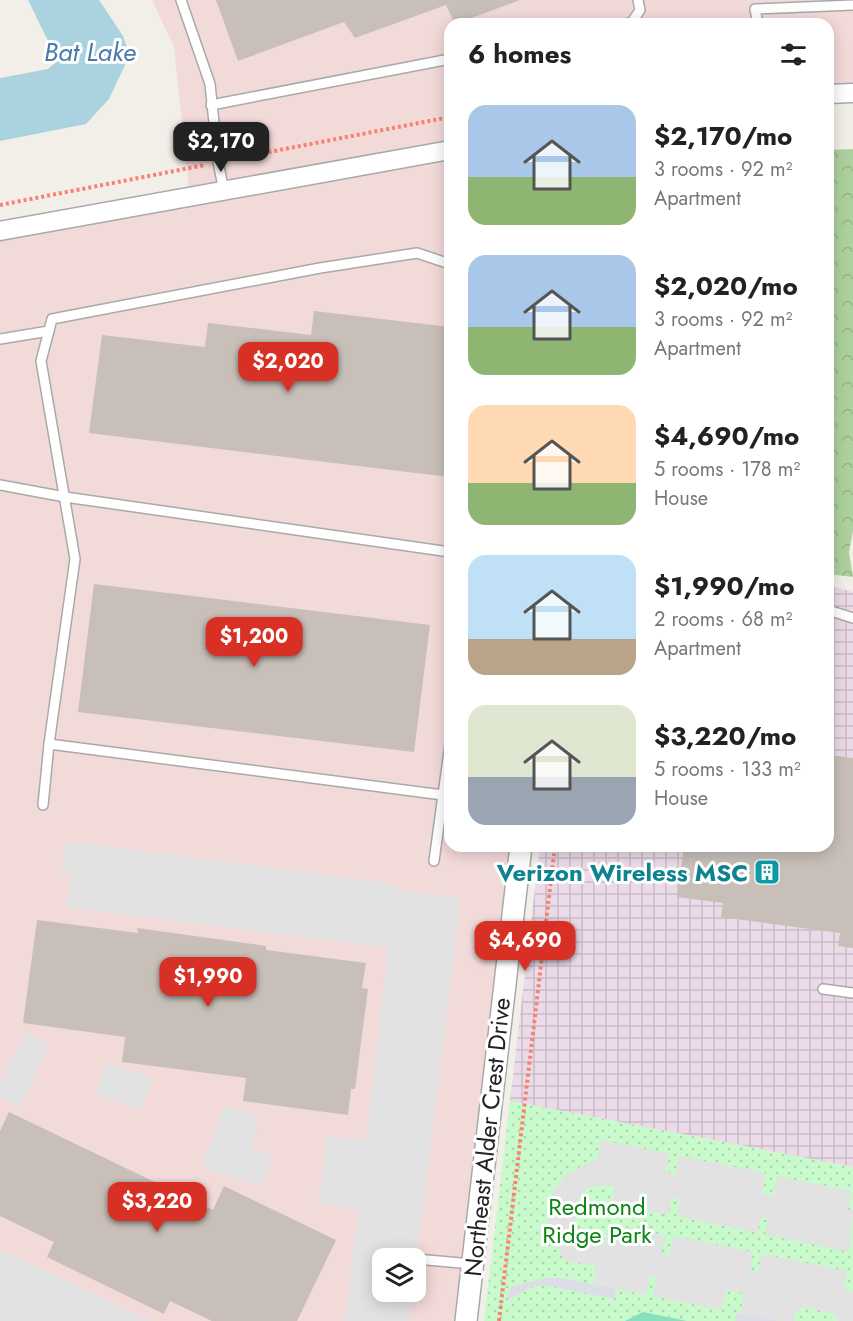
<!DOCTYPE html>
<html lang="en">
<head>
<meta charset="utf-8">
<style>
  :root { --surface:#fff; --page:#f2f2f2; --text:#222; --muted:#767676; --accent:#d93025 }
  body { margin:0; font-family:Jost,sans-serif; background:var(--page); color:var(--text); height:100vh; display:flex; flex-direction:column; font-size:22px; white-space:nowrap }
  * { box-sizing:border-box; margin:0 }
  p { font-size:20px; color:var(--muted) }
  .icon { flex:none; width:33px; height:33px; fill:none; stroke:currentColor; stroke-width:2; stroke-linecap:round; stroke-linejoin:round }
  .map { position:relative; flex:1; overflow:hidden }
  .panel { position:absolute; left:444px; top:18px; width:390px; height:834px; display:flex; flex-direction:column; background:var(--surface); border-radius:18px; box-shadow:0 3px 15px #0003 }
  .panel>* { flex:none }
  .buttons { position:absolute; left:372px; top:1248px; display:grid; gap:12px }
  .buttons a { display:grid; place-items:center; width:54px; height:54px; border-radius:12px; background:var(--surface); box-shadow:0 3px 15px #0003; font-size:30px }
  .price { position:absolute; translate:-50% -51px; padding:0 14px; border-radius:12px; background:var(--accent); color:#fff; font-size:20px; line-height:39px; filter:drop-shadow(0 2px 3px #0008) }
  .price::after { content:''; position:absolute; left:50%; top:36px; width:18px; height:14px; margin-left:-9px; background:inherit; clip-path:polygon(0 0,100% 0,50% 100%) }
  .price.on { background:#222; color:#fff }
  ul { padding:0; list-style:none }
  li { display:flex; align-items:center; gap:18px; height:150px; padding:0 24px }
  li span { display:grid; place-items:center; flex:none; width:168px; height:120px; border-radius:18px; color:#555 }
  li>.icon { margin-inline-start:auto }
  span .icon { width:72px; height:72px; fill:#fffc; stroke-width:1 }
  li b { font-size:26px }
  h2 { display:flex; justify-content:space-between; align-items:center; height:72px; padding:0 24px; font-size:26px }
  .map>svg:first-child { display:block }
  .commercial { fill:#f2dad9; fill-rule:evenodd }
  .industrial { fill:url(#industrial-grid) }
  .forest { fill:url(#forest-crowns) }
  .park { fill:url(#park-dots) }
  .pitch { fill:#88e0be }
  .parking { fill:#e2e2e2 }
  .plaza { fill:#dddde8 }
  .water { fill:#aad3df }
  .building { fill:#c7bfb8 }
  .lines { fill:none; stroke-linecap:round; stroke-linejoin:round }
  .service-casing { stroke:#a9a9a9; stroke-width:12 }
  .minor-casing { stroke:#a9a9a9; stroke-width:21 }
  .tertiary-casing { stroke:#a9a9a9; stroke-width:24 }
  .path { stroke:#fa8072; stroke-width:4; stroke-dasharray:3 3; stroke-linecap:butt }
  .service { stroke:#fff; stroke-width:9 }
  .minor { stroke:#fff; stroke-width:18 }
  .tertiary { stroke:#fff; stroke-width:21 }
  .labels { text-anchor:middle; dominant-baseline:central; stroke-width:6; stroke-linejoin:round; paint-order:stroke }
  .culture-label { font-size:24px; font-weight:bold; fill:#0d838f; stroke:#fff; text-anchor:end }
  .street-label { font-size:24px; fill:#222; stroke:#fff }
  .park-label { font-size:24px; fill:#0c8416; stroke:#fff }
  .water-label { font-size:26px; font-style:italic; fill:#4a7aab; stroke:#fff }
</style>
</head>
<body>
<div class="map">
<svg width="853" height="1321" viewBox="0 0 853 1321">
  <defs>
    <pattern id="industrial-grid" width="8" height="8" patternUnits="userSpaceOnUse" patternTransform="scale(1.5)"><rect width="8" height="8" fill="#ebdbe8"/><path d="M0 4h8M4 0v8" fill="none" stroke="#c9bcc7"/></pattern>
    <pattern id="forest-crowns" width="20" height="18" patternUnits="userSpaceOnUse" patternTransform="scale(1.5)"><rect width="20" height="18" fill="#add19e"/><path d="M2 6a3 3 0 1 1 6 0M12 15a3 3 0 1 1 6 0" fill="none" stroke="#95b388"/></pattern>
    <pattern id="park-dots" width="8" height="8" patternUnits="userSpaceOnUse" patternTransform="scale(1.5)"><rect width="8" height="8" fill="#c8facc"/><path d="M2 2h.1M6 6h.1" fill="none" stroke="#acd6af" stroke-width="1.8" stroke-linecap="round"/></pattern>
  </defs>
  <rect width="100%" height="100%" fill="#f2efe9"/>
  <path class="commercial" d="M152,0H853V93L828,94V24H450V846H521L466,1321H0V240L11,228L190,197L174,47ZM382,1258H416V1292H382Z"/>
  <polygon class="industrial" points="828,585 853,592 853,1167 510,1101 540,846 828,846"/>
  <polygon class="forest" points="853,149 853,531 849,552 853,577 828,574 828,150"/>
  <polygon class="park" points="510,1101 853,1167 853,1321 484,1321"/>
  <polygon class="pitch" points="643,1312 687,1321 625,1321"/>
  <g class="parking">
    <polygon points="65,841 397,884 397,890 461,898 416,1265 416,1258 382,1258 382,1292 412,1292 409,1321 345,1321 358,1210 318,1204 327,1136 366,1140 388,948 66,907 72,873 61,871"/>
    <polygon points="26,1032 50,1044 20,1107 0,1097 0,1083"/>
    <polygon points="106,1062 153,1078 142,1110 95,1094"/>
    <polygon points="224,1105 260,1118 250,1147 273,1155 261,1187 202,1167"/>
    <polygon points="601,1140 670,1154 666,1172 675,1174 679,1156 766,1173 762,1193 773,1196 778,1176 852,1191 848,1209 853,1210 850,1252 765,1235 768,1219 761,1218 758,1233 677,1216 680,1199 672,1198 668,1215 612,1203 615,1187 606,1185 587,1188 580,1196 575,1214 576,1224 583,1234 592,1239 605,1242 609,1224 665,1235 661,1254 669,1255 674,1236 753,1252 750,1271 757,1273 762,1254 847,1271 844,1290 853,1292 853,1321 839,1321 831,1313 801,1307 797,1310 794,1321 779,1321 740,1313 744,1294 726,1290 721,1310 653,1296 657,1278 650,1277 646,1295 593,1284 597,1266 565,1261 548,1231 548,1215 552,1194 566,1174 598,1158"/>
    <polygon points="0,1249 151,1321 0,1321"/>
  </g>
  <g class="plaza">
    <polygon points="545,1278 562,1278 616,1289 614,1299 544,1285 532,1287 507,1301 510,1287"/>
    <polygon points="737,1313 740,1313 779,1321 735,1321"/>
  </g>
  <polygon class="water" points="28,0 99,0 123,36 128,50 125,65 109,99 86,124 0,141 0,78 48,69 55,63 54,53"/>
  <g class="building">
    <polygon points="216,0 520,0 455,24 446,5 355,38 344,22 238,61"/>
    <polygon points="314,311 450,327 449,477 89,433 102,335 205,347 208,323 311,335"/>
    <polygon points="94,584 430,625 414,752 78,712"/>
    <polygon points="828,755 853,758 853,948 838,946 840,933 721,917 723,903 677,897 684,846 828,846"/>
    <polygon points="37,920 138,933 137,928 266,946 266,950 366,963 362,988 368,989 355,1089 351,1089 348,1115 243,1101 246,1078 122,1062 125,1037 23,1023"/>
    <polygon points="9,1112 213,1210 224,1186 336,1240 297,1321 212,1321 170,1301 164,1314 47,1257 54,1242 0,1216 0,1131"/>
  </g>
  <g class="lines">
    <g class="service-casing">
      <g id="service">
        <polyline points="181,0 210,84 218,162 224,191"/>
        <polyline points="626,24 632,22 640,10 638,0"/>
        <polyline points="758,24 755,9 853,5"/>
        <polyline points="211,105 450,59"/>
        <polyline points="450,264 417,253 320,268 52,319 41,361 75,559 49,744 443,795 450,744"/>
        <polyline points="0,339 49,331"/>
        <polyline points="0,485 65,497 450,552"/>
        <polyline points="828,610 853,618"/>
        <polyline points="43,805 49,744"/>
        <polyline points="434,861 443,795"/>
        <polyline points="823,989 853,993"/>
        <polyline points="386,1257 407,1258"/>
        <polyline points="416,1259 472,1264"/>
      </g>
    </g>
    <g class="minor-casing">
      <g id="minor">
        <polyline points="828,94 853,93"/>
        <polyline points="0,231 450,150"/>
      </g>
    </g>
    <g class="tertiary-casing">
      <polyline id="tertiary" points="466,1321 521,846"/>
    </g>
    <g class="path">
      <polyline points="233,159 450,117"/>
      <polyline points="0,205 205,165"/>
      <polyline points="499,1321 555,846"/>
    </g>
    <use href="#service" class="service"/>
    <use href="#minor" class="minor"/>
    <use href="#tertiary" class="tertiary"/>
  </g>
  <defs>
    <g id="building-square" transform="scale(1.35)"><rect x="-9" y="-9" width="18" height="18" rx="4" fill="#0f9aa8" stroke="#fff"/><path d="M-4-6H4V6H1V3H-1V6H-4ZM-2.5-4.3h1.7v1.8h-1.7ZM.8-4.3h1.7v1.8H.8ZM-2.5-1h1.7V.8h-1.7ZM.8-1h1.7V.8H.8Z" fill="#fff"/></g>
  </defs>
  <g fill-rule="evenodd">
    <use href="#building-square" x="767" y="872"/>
  </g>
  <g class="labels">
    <g class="culture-label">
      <text x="748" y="872">Verizon Wireless MSC</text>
    </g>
    <g class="street-label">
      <text transform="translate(487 1137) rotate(-84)">Northeast Alder Crest Drive</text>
    </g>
    <g class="park-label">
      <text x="597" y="1206">Redmond<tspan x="597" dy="28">Ridge Park</tspan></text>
    </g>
    <g class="water-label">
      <text x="90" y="52">Bat Lake</text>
    </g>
  </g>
</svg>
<div class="buttons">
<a><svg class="icon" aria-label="layers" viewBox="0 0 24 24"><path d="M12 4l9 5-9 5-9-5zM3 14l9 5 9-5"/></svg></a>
</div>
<b class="price on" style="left:221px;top:173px">$2,170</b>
<b class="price" style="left:288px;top:393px">$2,020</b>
<b class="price" style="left:254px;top:668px">$1,200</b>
<b class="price" style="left:525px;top:972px">$4,690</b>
<b class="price" style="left:208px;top:1008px">$1,990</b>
<b class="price" style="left:157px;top:1233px">$3,220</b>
<section class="panel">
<h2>6 homes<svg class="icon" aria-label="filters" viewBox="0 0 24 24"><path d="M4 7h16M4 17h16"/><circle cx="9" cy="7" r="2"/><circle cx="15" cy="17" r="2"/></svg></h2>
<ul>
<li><span style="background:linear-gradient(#a9c7e8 60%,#8fb573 0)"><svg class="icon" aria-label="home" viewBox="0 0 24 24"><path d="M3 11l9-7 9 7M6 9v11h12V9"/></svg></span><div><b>$2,170/mo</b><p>3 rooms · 92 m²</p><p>Apartment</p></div></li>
<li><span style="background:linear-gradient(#a9c7e8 60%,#8fb573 0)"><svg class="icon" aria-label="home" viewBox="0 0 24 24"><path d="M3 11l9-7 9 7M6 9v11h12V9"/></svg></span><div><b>$2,020/mo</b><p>3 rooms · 92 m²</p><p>Apartment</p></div></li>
<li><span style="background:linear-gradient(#ffd9b3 65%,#8fb573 0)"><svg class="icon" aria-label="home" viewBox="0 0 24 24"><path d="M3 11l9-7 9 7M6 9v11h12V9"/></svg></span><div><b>$4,690/mo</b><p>5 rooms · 178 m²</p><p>House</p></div></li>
<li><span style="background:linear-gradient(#bfe0f5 70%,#b9a48a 0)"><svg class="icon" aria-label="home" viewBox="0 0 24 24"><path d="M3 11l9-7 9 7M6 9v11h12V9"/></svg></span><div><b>$1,990/mo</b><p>2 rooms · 68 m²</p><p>Apartment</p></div></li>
<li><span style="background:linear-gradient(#dfe7d0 60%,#9aa5b1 0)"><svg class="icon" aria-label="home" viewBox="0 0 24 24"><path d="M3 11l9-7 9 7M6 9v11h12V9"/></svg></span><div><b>$3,220/mo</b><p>5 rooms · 133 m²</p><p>House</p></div></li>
</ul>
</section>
</div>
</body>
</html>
